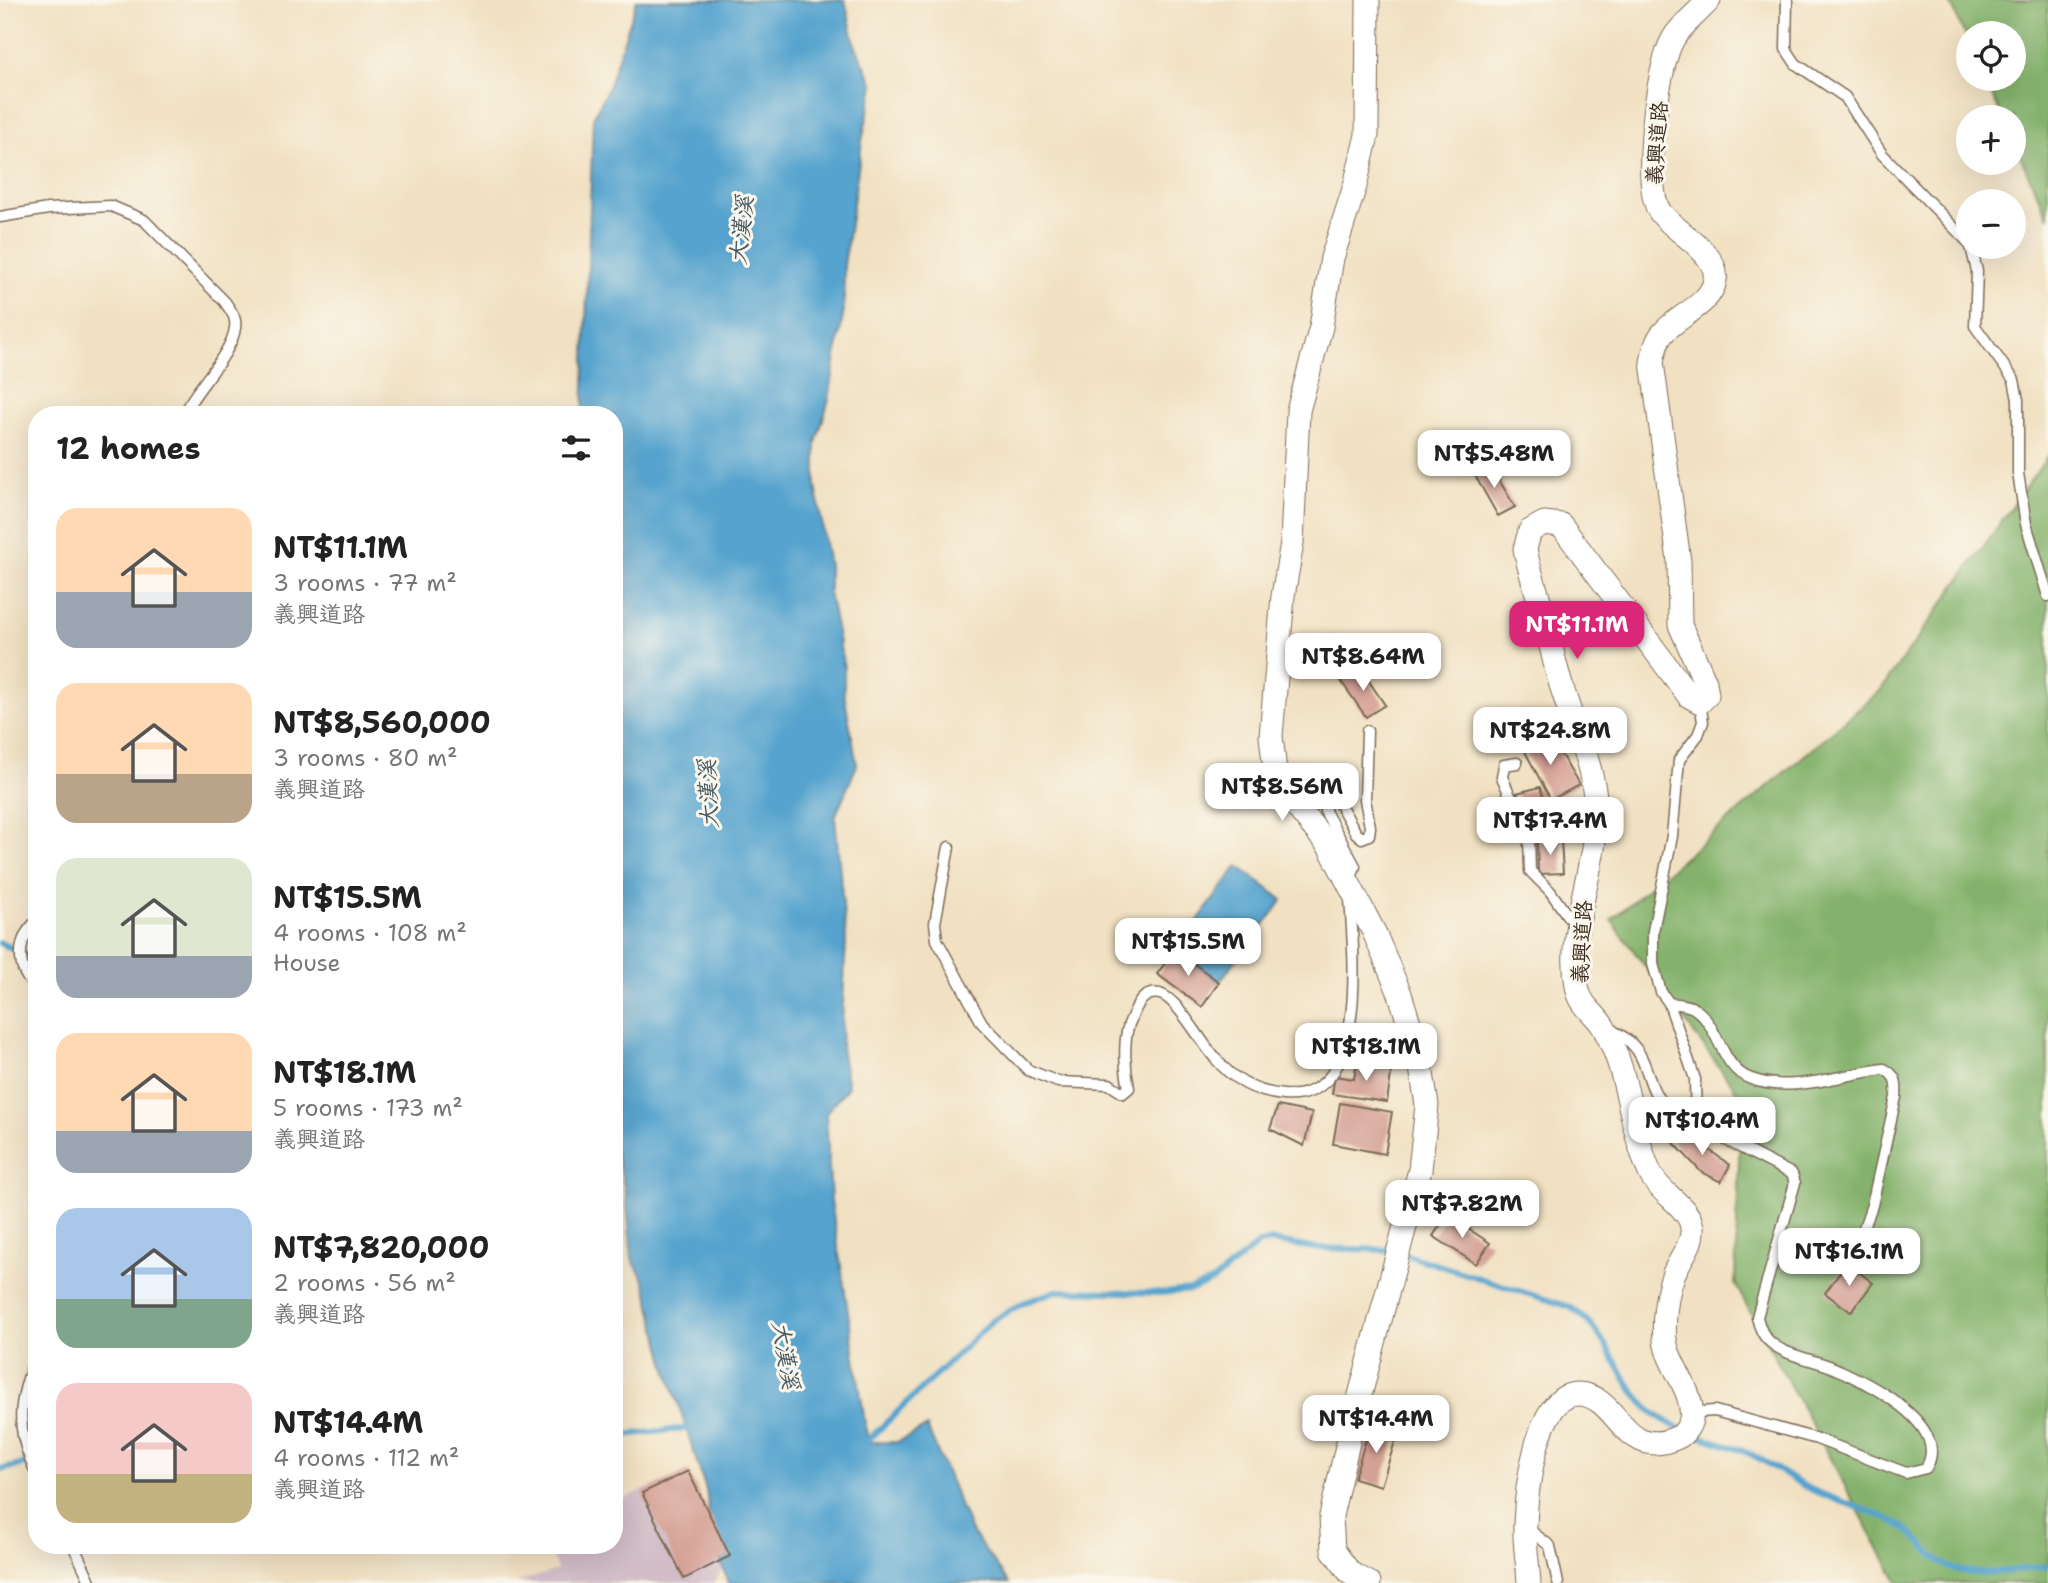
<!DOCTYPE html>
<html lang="en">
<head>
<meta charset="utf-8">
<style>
  :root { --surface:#fff; --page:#f2f2f2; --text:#222; --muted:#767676; --accent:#db2777 }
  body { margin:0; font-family:"Shantell Sans","LXGW WenKai TC",sans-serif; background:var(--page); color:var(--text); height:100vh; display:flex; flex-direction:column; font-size:26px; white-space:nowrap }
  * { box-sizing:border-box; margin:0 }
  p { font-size:23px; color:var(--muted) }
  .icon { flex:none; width:38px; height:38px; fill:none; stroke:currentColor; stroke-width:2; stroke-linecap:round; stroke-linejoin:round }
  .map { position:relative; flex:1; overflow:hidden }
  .sheet { position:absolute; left:28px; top:406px; width:595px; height:1148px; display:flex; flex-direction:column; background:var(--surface); border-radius:28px; box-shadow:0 7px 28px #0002 }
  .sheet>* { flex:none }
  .controls { position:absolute; left:1956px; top:21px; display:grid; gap:14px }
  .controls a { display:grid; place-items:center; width:70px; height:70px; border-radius:50%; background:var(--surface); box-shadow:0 7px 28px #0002; font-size:35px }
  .price { position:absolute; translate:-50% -60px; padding:0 16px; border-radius:14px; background:#fff; color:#222; font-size:23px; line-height:46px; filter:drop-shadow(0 2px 4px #0008) }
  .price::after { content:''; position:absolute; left:50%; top:42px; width:21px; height:16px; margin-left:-10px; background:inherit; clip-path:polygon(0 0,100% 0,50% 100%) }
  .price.selected { background:var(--accent); color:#fff }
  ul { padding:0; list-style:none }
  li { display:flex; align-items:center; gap:21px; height:175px; padding:0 28px }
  li span { display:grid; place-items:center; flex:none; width:196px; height:140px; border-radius:21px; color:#555 }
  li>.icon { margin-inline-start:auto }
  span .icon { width:84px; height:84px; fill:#fffc; stroke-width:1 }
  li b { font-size:30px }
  h2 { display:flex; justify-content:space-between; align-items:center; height:84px; padding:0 28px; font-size:30px }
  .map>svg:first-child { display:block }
  .industrial { fill:#d2bdc8 }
  .forest { fill:#84b26c; stroke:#606e45; stroke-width:2 }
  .water { fill:#55a3ce; stroke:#486676; stroke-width:2 }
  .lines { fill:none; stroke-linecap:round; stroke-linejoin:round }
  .stream { stroke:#55a3ce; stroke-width:6 }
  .building { fill:#d5a195 }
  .service-casing { stroke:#7b6a57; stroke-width:13 }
  .minor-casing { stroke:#7b6a57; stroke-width:25 }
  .service { stroke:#fff; stroke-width:10 }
  .minor { stroke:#fff; stroke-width:23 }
  .labels { text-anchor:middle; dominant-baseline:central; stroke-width:6; stroke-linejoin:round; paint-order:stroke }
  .street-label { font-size:21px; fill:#3b2a1e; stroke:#fbf7ec }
  .water-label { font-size:23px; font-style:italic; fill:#455a64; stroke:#fbf7ec }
</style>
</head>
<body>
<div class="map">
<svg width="2048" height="1583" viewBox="0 0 2048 1583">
  <rect width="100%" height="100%" fill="#fbf7ec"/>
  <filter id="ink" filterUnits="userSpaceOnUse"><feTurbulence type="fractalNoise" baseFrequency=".0143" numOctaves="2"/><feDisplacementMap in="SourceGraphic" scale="14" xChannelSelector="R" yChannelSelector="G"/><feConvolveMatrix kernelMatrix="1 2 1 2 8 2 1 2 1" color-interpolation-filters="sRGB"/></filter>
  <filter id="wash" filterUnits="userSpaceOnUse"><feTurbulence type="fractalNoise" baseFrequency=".00686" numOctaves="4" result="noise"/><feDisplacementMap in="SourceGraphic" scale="28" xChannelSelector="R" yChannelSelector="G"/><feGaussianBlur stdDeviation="1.57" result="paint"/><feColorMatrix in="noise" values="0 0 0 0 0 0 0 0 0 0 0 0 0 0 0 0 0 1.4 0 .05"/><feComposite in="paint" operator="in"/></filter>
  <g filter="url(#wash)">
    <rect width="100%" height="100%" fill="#f1e1c2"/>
    <polygon class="industrial" points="688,1471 730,1556 714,1583 515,1583 557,1570 549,1547 553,1545 614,1545 614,1503"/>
    <g class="forest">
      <polygon points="1949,0 2048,0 2048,217 2014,143 2014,117 2002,117 1985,79 2014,79 2014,33 1969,33 1969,44"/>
      <polygon points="2048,456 2048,1583 1898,1583 1735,1284 1741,1097 1611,920 1880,691"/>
    </g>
    <g class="water">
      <polygon points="637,0 845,0 855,45 874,85 862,141 844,265 844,309 829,399 816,443 816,486 829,566 829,593 844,667 844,693 857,765 835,817 846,939 841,1048 848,1087 826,1113 831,1201 868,1442 898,1442 927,1427 971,1531 1009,1583 728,1583 712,1533 706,1490 666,1366 645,1282 632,1259 626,1195 614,1146 614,415 583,415 593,118 608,88"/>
      <polygon points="1238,866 1283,900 1219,982 1176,950"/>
    </g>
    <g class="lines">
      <g class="stream">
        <polyline points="0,943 37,959"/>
        <polyline points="614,1436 692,1428"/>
        <path d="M863,1445L992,1321L1023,1303L1056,1291L1161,1293L1191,1290L1213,1281L1259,1243L1272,1241L1312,1248L1391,1250L1570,1307C1612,1333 1619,1390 1659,1417C1684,1434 1716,1440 1743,1451C1765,1459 1782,1474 1802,1485C1834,1502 1869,1508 1900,1525C1922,1538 1932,1564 1958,1570C1986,1577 2020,1569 2048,1566"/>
        <polyline points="0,1470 32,1462"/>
      </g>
    </g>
    <g id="blocks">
      <g class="building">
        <polygon points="1489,463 1515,507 1498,516 1473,472"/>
        <polygon points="1360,668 1385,705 1366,717 1341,681"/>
        <polygon points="1504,715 1511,750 1503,751 1501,740 1487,743 1482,719"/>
        <polygon points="1549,734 1579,785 1551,800 1522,746"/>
        <polygon points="1540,787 1547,810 1526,815 1517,793"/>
        <polygon points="1552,811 1560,835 1537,837 1527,818"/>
        <polygon points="1561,840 1563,873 1538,874 1537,842"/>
        <polygon points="1175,950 1219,982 1202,1007 1157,974"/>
        <polygon points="1357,1062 1392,1067 1387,1102 1332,1094 1335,1076 1354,1079"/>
        <polygon points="1340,1103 1392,1112 1385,1154 1333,1144"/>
        <polygon points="1278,1106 1312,1113 1304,1146 1270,1129"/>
        <polygon points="1679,1128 1730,1165 1721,1182 1701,1172 1674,1143"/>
        <polygon points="1447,1215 1490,1243 1476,1264 1433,1236"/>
        <polygon points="1847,1263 1873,1283 1851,1312 1825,1293"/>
        <polygon points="1371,1424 1398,1432 1381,1486 1354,1478"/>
        <polygon points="688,1471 730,1556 684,1579 642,1493"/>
      </g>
    </g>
  </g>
  <g filter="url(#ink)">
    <use href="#blocks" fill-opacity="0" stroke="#7b6a57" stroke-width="2"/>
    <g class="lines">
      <g class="service-casing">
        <g id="service">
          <polyline points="1787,0 1786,49 1796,64 1845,97 1882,154 1969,243"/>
          <path d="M0,217L48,209L111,206L144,220L225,302C230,310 237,317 235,328C232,354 195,389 183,415"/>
          <polyline points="1971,247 1977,271 1975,326 2014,380 2018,400 2018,473 2026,524 2048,596"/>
          <path d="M1700,702L1703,722L1698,735L1679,760L1672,836L1653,931V964L1661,992L1669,1003C1677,1004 1688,1004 1695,1009C1720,1026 1720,1068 1751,1079C1793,1094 1842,1074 1884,1069C1897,1076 1897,1083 1896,1097L1872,1205L1857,1248"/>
          <polyline points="1517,763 1504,765 1502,777 1529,839 1530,871 1550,891 1576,928"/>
          <path d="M949,847L935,923L937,940L982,1023L1028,1070L1058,1082L1109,1084L1123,1093L1129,1088C1125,1070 1123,1042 1129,1024C1135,1011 1140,990 1160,994C1177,998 1202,1044 1215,1058C1233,1080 1254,1092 1283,1095C1371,1103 1353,951 1350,898"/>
          <polyline points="1350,882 1355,866 1325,811 1325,803 1331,799 1338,801 1356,833 1362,838 1369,835 1370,827 1365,799 1367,731"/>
          <path d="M37,921C16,939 15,970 37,988"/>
          <polyline points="1669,1003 1695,1079 1696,1126"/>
          <path d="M1609,1029C1657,1050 1638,1081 1668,1110L1792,1174L1795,1183L1757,1317C1759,1326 1762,1335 1769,1341C1783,1355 1811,1359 1829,1366C1862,1379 1953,1424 1926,1468L1906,1473L1817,1439L1715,1411L1700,1412L1691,1419"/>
          <path d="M37,1354C18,1400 14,1429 37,1474"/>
          <polyline points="1527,1528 1550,1546 1558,1583"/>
          <polyline points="73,1545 91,1583"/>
        </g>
      </g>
      <g class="minor-casing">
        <g id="minor">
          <polyline points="1368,0 1367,135 1355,186 1332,258 1321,327 1298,411 1292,543 1283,596 1271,736 1275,771 1287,795 1329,846 1374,932 1400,994 1419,1055 1427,1105 1420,1170 1351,1429 1331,1516 1333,1550 1350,1573 1369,1583"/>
          <path d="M1529,1583C1528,1564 1524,1544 1525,1525C1526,1493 1536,1392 1579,1394C1619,1396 1623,1461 1676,1438C1683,1436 1690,1426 1691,1419C1695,1391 1668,1366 1665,1340C1663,1321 1666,1295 1673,1276C1678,1260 1697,1242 1691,1223C1686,1205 1660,1193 1651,1175C1629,1128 1630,1074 1604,1028C1595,1012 1580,1007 1577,986C1566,927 1598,867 1596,808C1594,766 1575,731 1563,691C1554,665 1550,637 1542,610C1536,589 1529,570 1525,549L1530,531L1544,523L1561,525L1689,696L1700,702L1707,695L1705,682L1680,625L1679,561L1652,362C1654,352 1656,341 1663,333C1678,315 1711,305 1715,280C1720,253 1673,231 1660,212C1642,186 1657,66 1673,39C1681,25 1698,13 1709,0"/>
        </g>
      </g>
      <use href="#service" class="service"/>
      <use href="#minor" class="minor"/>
    </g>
  </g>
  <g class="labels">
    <g class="street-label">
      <text transform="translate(1657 143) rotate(-86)">義興道路</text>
      <text transform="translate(1582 942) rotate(-87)">義興道路</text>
    </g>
    <g class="water-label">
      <text transform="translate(741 230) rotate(-84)">大漢溪</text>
      <text transform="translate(708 794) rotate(-93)">大漢溪</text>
      <text transform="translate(786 1355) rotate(80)">大漢溪</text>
    </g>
  </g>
</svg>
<div class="controls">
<a><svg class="icon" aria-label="locate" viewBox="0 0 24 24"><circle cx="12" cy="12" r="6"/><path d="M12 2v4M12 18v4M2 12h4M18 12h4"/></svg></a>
<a>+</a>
<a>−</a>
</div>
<b class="price" style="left:1494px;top:490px">NT$5.48M</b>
<b class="price selected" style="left:1577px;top:661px">NT$11.1M</b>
<b class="price" style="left:1363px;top:693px">NT$8.64M</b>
<b class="price" style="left:1550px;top:767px">NT$24.8M</b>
<b class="price" style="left:1282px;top:823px">NT$8.56M</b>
<b class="price" style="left:1550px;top:857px">NT$17.4M</b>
<b class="price" style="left:1188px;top:978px">NT$15.5M</b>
<b class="price" style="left:1366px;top:1083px">NT$18.1M</b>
<b class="price" style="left:1702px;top:1157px">NT$10.4M</b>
<b class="price" style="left:1462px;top:1240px">NT$7.82M</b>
<b class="price" style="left:1849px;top:1288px">NT$16.1M</b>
<b class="price" style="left:1376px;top:1455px">NT$14.4M</b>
<section class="sheet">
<h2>12 homes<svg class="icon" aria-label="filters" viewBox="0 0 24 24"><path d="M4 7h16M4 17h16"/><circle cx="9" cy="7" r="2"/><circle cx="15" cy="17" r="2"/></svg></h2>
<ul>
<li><span style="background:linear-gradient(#ffd9b3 60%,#9aa5b1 0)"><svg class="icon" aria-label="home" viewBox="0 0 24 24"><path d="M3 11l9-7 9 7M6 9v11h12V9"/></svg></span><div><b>NT$11.1M</b><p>3 rooms · 77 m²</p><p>義興道路</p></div></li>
<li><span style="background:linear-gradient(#ffd9b3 65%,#b9a48a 0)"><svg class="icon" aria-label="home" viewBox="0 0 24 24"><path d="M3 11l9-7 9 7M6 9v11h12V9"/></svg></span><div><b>NT$8,560,000</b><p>3 rooms · 80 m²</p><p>義興道路</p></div></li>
<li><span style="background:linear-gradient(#dfe7d0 70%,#9aa5b1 0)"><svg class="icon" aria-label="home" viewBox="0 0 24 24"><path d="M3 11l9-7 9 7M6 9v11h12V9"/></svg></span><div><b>NT$15.5M</b><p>4 rooms · 108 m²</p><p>House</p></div></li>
<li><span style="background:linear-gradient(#ffd9b3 70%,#9aa5b1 0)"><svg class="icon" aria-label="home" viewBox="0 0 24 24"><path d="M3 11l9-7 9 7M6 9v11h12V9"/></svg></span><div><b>NT$18.1M</b><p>5 rooms · 173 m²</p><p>義興道路</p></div></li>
<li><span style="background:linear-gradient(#a9c7e8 65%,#7fa58c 0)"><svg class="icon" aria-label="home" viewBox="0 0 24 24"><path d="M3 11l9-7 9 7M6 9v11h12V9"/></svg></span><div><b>NT$7,820,000</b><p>2 rooms · 56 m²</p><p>義興道路</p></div></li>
<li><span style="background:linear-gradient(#f6c9c9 65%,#c2b280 0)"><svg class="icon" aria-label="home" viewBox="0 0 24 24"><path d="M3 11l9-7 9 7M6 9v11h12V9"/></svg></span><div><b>NT$14.4M</b><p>4 rooms · 112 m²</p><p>義興道路</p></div></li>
</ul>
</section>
</div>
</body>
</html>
